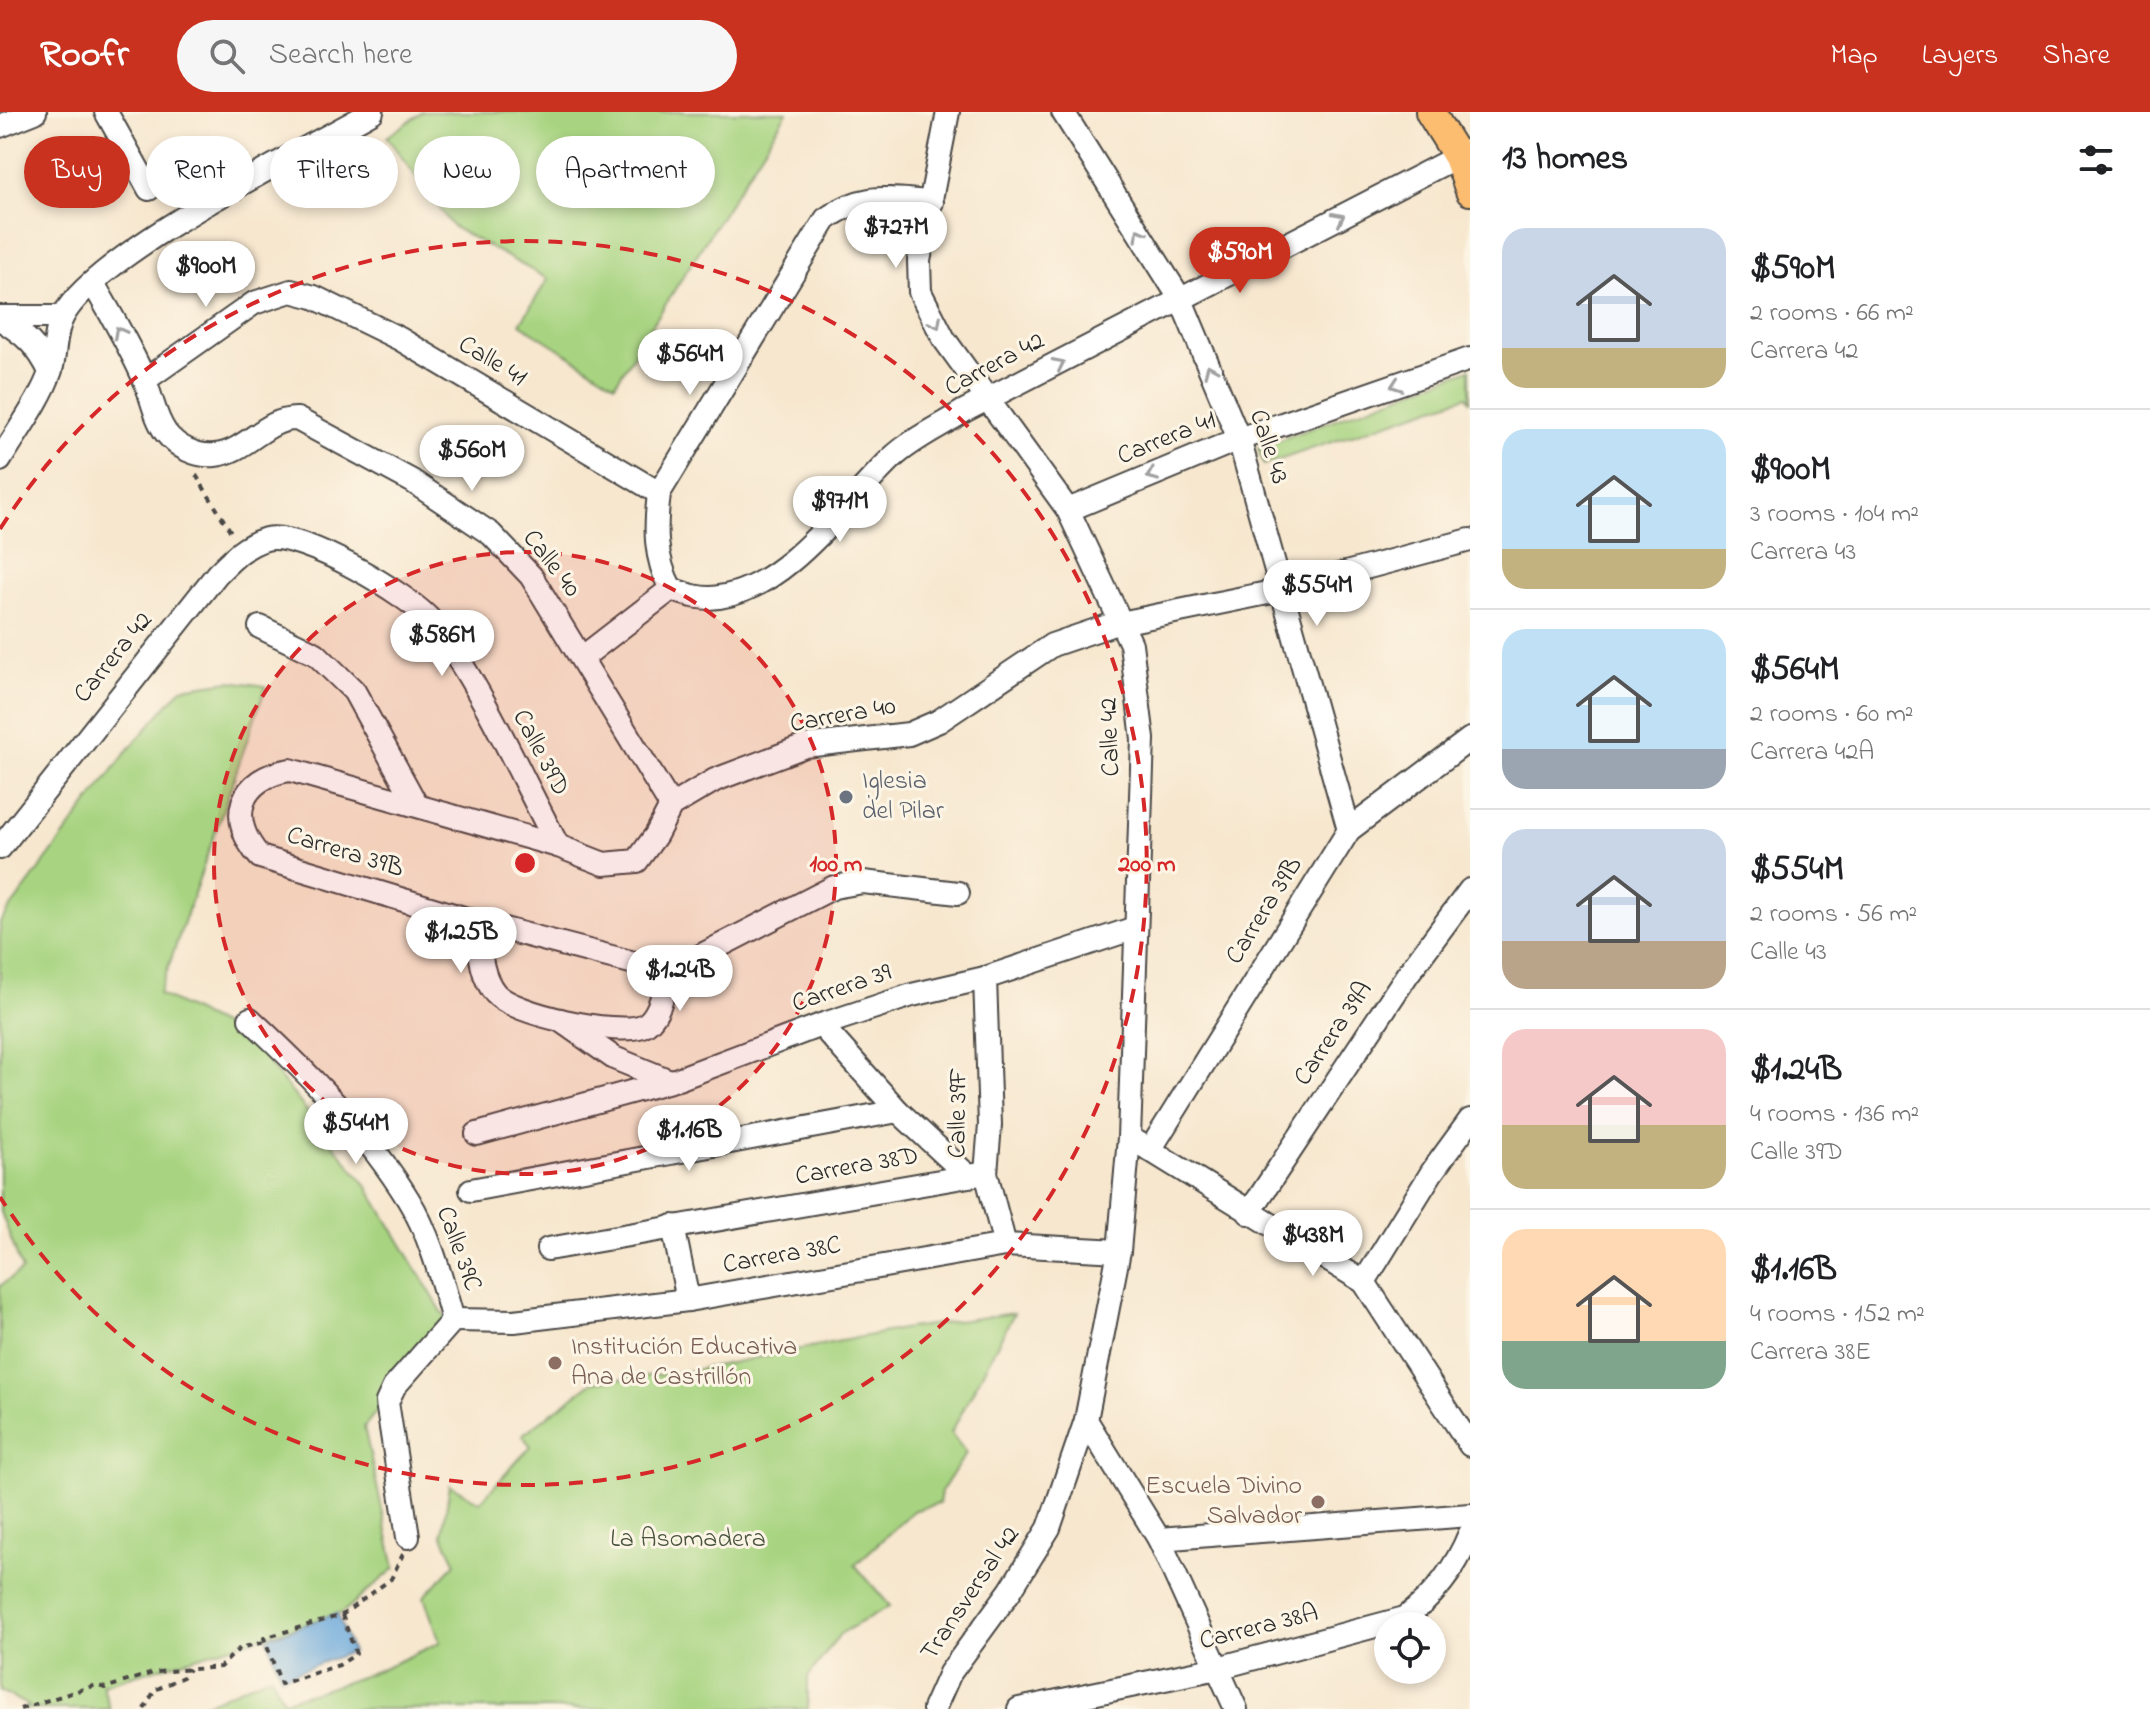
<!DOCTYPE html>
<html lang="en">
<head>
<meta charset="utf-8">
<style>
  :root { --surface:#fff; --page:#f6f6f6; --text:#202124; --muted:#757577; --line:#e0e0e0; --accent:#c8321e }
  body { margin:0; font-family:"Indie Flower",sans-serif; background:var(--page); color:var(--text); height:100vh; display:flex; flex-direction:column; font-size:30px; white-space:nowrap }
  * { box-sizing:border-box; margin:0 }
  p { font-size:26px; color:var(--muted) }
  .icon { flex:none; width:44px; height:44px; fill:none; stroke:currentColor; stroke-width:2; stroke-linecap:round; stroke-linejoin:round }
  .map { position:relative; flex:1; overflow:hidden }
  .drawer { display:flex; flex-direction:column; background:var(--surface); width:680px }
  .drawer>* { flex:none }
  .top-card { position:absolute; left:24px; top:24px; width:760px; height:72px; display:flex; gap:16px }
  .buttons { position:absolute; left:1374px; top:1500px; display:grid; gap:16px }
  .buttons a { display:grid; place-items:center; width:72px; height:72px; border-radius:50%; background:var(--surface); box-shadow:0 4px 12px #0003; font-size:40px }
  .price { position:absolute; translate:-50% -68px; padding:0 18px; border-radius:28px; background:#fff; color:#222; font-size:26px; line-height:52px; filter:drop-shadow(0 2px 4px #0008) }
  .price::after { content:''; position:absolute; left:50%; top:48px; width:24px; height:18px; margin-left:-12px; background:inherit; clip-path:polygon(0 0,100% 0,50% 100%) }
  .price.on { background:var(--accent); color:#fff }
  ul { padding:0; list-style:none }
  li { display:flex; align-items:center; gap:24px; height:200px; padding:0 32px }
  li+li { border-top:2px solid var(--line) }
  li span { display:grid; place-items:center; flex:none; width:224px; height:160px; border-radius:24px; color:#555 }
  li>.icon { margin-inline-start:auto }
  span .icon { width:96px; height:96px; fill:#fffc; stroke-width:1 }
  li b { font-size:34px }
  h2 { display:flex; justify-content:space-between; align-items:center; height:96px; padding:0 32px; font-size:34px }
  .pill { padding:0 28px; border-radius:36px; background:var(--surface); box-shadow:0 4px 12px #0003; font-size:28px; line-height:72px }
  .pill.on { background:var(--accent); color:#fff }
  header { display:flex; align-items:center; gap:48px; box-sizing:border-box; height:112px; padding:0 40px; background:var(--accent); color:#fff }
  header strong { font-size:38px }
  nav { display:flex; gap:44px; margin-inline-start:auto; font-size:28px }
  .search { width:560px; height:72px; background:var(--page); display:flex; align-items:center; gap:20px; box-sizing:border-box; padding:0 28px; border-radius:44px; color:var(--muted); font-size:30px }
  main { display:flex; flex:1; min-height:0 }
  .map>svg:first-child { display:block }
  .green { fill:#a8d481; stroke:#6a8056; stroke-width:2 }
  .water { fill:#69a7db; stroke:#4a6983; stroke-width:2 }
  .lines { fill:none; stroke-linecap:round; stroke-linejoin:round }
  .minor-casing { stroke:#4a4744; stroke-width:26 }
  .major-casing { stroke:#4a4744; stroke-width:32 }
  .path { stroke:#4a4744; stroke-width:4; stroke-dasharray:6 6; stroke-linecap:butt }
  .minor { stroke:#fff; stroke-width:22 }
  .major { stroke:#fcbd6f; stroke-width:28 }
  .oneway { stroke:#a0a0a0 }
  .ring { fill:none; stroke:#d62828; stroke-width:4; stroke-dasharray:14 10 }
  .worship-dot { fill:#6b7280; stroke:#fcf5e5; stroke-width:3 }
  .education-dot { fill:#8d6e63; stroke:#fcf5e5; stroke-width:3 }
  .labels { text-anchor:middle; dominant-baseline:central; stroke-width:6; stroke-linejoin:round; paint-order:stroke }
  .street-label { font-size:26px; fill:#2b2b2b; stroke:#fcf5e5 }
  .worship-label { font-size:26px; fill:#5b616d; stroke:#fcf5e5; text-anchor:start }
  .education-label { font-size:26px; fill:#785e54; stroke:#fcf5e5; text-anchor:start }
  .park-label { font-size:26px; fill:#4a5540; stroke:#fcf5e5 }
  .centre { fill:#d62828; stroke:#fcf5e5; stroke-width:4 }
  .ring-label { font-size:24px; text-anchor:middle; font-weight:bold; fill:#d62828; stroke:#fcf5e5; stroke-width:6; stroke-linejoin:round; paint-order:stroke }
</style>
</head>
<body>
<header>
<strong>Roofr</strong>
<div class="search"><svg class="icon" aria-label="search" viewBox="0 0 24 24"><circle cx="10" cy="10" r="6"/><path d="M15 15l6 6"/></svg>Search here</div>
<nav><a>Map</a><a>Layers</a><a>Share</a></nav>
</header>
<main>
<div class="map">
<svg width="1470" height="1597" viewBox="0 0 1470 1597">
  <rect width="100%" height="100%" fill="#fcf5e5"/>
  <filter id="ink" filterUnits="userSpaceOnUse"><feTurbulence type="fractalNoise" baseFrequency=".0125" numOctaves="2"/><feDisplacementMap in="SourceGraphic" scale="16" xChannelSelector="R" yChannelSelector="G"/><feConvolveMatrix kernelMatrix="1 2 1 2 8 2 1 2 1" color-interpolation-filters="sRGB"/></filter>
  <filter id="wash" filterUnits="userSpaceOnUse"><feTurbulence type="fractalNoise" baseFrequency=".006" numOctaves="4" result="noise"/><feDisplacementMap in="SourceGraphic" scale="32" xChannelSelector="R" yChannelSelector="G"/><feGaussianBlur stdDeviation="1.8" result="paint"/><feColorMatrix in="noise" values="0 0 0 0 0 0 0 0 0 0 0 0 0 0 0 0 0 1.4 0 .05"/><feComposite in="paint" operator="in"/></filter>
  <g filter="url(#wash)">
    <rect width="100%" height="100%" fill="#f7e7cf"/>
    <g class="green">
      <polygon points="422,0 787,0 615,272 520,212 548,167 453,115 387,25"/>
      <polygon points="1470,257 1470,290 1467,284 1264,353 1258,336"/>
      <polygon points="230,569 266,574 159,882 249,927 367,1074 448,1210 364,1315 395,1456 342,1501 102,1573 110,1597 22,1597 29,1594 0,1579 0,1174 22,1158 0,1097 0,810 128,638 182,576"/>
      <path d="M1014,1201L951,1321L966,1341L941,1380L939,1391L913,1399L855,1453L890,1494L840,1522L808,1565V1597H193L271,1563L283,1588C339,1576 389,1555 440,1530L424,1485L456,1451L442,1422L450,1373L480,1390L531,1334L522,1323L593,1270L690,1259L902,1217Z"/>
    </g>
    <polygon class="water" points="337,1501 352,1540 281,1565 267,1526"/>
  </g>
  <g filter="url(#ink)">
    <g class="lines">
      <g class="minor-casing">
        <g id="minor">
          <polyline points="106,0 149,77"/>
          <polyline points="1063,0 1181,188 1239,327 1349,718"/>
          <polyline points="0,14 35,0"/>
          <path d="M93,171C111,203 131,236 145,269C152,286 155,306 166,321C177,335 196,345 215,343C247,340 265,306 297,307L412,369L491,422L531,464L671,694"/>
          <polyline points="0,205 62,205"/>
          <path d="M0,207C24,222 38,234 50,260"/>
          <polyline points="145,268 254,191 291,179 314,185 400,227 659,381"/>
          <path d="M0,348C16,321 41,288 51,258C56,241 54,219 63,204C98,140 302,40 372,0"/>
          <polyline points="1068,398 1239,327 1470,247"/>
          <path d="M671,477C687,483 702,488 719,485C787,476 845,391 892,346C912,327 941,314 964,299L1470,38"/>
          <path d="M671,477C654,445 655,416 659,381L826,107C863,80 887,87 932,90"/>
          <polyline points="260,515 316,542 354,579 416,692"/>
          <polyline points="583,545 671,477"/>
          <path d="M0,736L217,462C232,447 245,433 266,427C300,418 410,483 432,510C480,570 521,665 558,734"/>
          <path d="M958,781L863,770L834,775L669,860L477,810L260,745C226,707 239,666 290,658L558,734L604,752L637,749L656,723L671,694L715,668L805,634L909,622L939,609L1052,533L1111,513L1282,478L1470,428"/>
          <path d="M477,810C480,833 479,862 495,881C512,902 617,924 642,914C660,907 664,876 669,860"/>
          <polyline points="985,866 990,1013 986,1061 1005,1133"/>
          <path d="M250,907C308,961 366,1019 408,1087C430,1122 442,1169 453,1208"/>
          <polyline points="560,908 614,946 670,969"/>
          <polyline points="821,913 898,999 968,1064"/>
          <polyline points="477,1022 678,967 821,913 912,883 985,866 1135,816"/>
          <polyline points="1137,1030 1364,1170 1470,1333"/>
          <polyline points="1150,1038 1349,718 1470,627"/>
          <polyline points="471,1078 898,999"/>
          <polyline points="1249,1101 1407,863 1470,778"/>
          <polyline points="673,1114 688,1188"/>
          <polyline points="548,1137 986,1061"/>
          <polyline points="1364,1170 1432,1060 1470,1008"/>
          <polyline points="453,1208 514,1209 688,1188 1005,1133 1119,1139"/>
          <polyline points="1086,1308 1159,1427 1236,1597"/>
          <polyline points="408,1425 387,1290 394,1275 453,1208"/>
          <polyline points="1159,1427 1470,1403"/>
          <polyline points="934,1597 950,1561 1010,1479 1049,1416 1086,1308 1119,1139 1129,1026 1143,627 1131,532 1068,398 944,227 920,180 919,149 948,0"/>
          <path d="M1019,1597L1218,1556L1405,1506C1436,1483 1456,1456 1470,1421"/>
        </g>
      </g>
      <g class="major-casing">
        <polyline id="major" points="1430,0 1458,45 1470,79"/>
      </g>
      <g class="path">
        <polyline points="196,363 231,420"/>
        <polyline points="342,1503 356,1542 339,1553 281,1572 264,1526 342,1503 391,1467 403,1442"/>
        <polyline points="20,1597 96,1573 105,1576 156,1560 220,1555 240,1536 264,1530"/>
        <polyline points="144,1597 155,1578 183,1565 189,1557"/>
      </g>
      <use href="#minor" class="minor"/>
      <use href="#major" class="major"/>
    </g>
    <defs><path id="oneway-chevron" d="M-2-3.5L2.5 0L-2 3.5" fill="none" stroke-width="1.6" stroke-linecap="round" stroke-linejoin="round" transform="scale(2)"/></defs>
    <g class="oneway">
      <use href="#oneway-chevron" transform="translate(1339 106) rotate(-27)"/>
      <use href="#oneway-chevron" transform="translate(1140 122) rotate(-122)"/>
      <use href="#oneway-chevron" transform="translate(936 211) rotate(62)"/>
      <use href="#oneway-chevron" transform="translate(119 220) rotate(-118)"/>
      <use href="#oneway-chevron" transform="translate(1059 252) rotate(-27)"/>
      <use href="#oneway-chevron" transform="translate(1210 258) rotate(-113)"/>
      <use href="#oneway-chevron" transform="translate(1396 273) rotate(161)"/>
      <use href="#oneway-chevron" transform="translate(1152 363) rotate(158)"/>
    </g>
  </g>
  <circle cx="525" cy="751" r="311" fill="#d62828" fill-opacity=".12"/>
  <g class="ring">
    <circle cx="525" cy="751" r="311"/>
    <path d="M0 417A622 622 0 1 1 0 1085"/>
  </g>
  <circle class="worship-dot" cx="846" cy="685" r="8"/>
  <g class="education-dot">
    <circle cx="555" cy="1251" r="8"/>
    <circle cx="1318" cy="1390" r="8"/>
  </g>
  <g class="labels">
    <g class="street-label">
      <text transform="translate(492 250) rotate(31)">Calle 41</text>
      <text transform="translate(995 253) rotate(-28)">Carrera 42</text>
      <text transform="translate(1167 327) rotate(-22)">Carrera 41</text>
      <text transform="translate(1268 335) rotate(72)">Calle 43</text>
      <text transform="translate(551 452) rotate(52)">Calle 40</text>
      <text transform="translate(114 546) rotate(-51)">Carrera 42</text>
      <text transform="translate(843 604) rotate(-10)">Carrera 40</text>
      <text transform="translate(1111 625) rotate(-92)">Calle 42</text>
      <text transform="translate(540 641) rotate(62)">Calle 39D</text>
      <text transform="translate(345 741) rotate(17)">Carrera 39B</text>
      <text transform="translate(1265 799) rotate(-58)">Carrera 39B</text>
      <text transform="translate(842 877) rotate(-19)">Carrera 39</text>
      <text transform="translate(1334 922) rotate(-56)">Carrera 39A</text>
      <text transform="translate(959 1001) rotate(-89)">Calle 39F</text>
      <text transform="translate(857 1055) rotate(-10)">Carrera 38D</text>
      <text transform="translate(458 1137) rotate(70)">Calle 39C</text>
      <text transform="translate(782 1144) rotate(-10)">Carrera 38C</text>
      <text transform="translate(971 1482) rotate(-56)">Transversal 42</text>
      <text transform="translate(1259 1516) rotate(-14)">Carrera 38A</text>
    </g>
    <g class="worship-label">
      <text x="862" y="670">Iglesia<tspan x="862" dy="30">del Pilar</tspan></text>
    </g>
    <g class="education-label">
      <text x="571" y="1236">Institución Educativa<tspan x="571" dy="30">Ana de Castrillón</tspan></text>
      <text x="1302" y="1375" text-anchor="end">Escuela Divino<tspan x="1302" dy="30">Salvador</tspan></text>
    </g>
    <g class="park-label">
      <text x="688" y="1428">La Asomadera</text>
    </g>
  </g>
  <circle cx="525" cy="751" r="12" class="centre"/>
  <g class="ring-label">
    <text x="836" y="759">100 m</text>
    <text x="1147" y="759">200 m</text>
  </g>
</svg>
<div class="buttons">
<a><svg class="icon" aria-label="locate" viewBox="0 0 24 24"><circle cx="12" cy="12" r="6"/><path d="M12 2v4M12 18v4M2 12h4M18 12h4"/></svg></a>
</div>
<b class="price" style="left:896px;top:158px">$727M</b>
<b class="price on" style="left:1240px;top:183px">$590M</b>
<b class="price" style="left:206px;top:197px">$900M</b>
<b class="price" style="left:690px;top:285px">$564M</b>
<b class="price" style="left:472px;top:381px">$560M</b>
<b class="price" style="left:840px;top:432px">$971M</b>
<b class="price" style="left:1317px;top:516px">$554M</b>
<b class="price" style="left:442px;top:566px">$586M</b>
<b class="price" style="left:461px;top:863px">$1.25B</b>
<b class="price" style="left:680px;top:901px">$1.24B</b>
<b class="price" style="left:356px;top:1054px">$544M</b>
<b class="price" style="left:689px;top:1061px">$1.16B</b>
<b class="price" style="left:1313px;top:1166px">$438M</b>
<div class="top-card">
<a class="pill on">Buy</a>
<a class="pill">Rent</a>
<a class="pill">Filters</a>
<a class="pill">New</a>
<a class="pill">Apartment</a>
</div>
</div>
<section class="drawer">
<h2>13 homes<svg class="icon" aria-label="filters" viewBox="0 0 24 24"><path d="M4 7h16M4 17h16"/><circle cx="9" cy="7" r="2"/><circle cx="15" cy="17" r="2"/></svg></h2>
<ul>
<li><span style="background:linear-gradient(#c9d6e8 75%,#c2b280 0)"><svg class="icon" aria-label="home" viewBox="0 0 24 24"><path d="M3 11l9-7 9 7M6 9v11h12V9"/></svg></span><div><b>$590M</b><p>2 rooms · 66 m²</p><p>Carrera 42</p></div></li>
<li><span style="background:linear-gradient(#bfe0f5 75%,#c2b280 0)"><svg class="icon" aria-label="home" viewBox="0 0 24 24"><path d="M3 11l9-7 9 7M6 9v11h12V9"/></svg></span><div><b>$900M</b><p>3 rooms · 104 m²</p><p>Carrera 43</p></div></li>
<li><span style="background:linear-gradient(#bfe0f5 75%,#9aa5b1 0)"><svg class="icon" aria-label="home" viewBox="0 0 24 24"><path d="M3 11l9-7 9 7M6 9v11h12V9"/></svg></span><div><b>$564M</b><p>2 rooms · 60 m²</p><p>Carrera 42A</p></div></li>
<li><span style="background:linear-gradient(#c9d6e8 70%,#b9a48a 0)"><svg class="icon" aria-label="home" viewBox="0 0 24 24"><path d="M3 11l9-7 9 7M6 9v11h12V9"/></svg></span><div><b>$554M</b><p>2 rooms · 56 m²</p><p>Calle 43</p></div></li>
<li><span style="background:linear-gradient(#f6c9c9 60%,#c2b280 0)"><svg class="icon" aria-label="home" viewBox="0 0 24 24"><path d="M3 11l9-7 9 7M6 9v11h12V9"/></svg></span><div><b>$1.24B</b><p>4 rooms · 136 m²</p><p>Calle 39D</p></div></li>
<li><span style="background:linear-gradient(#ffd9b3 70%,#7fa58c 0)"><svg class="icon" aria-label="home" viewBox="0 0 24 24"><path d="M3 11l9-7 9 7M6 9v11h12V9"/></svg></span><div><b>$1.16B</b><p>4 rooms · 152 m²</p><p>Carrera 38E</p></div></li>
</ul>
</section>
</main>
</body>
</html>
